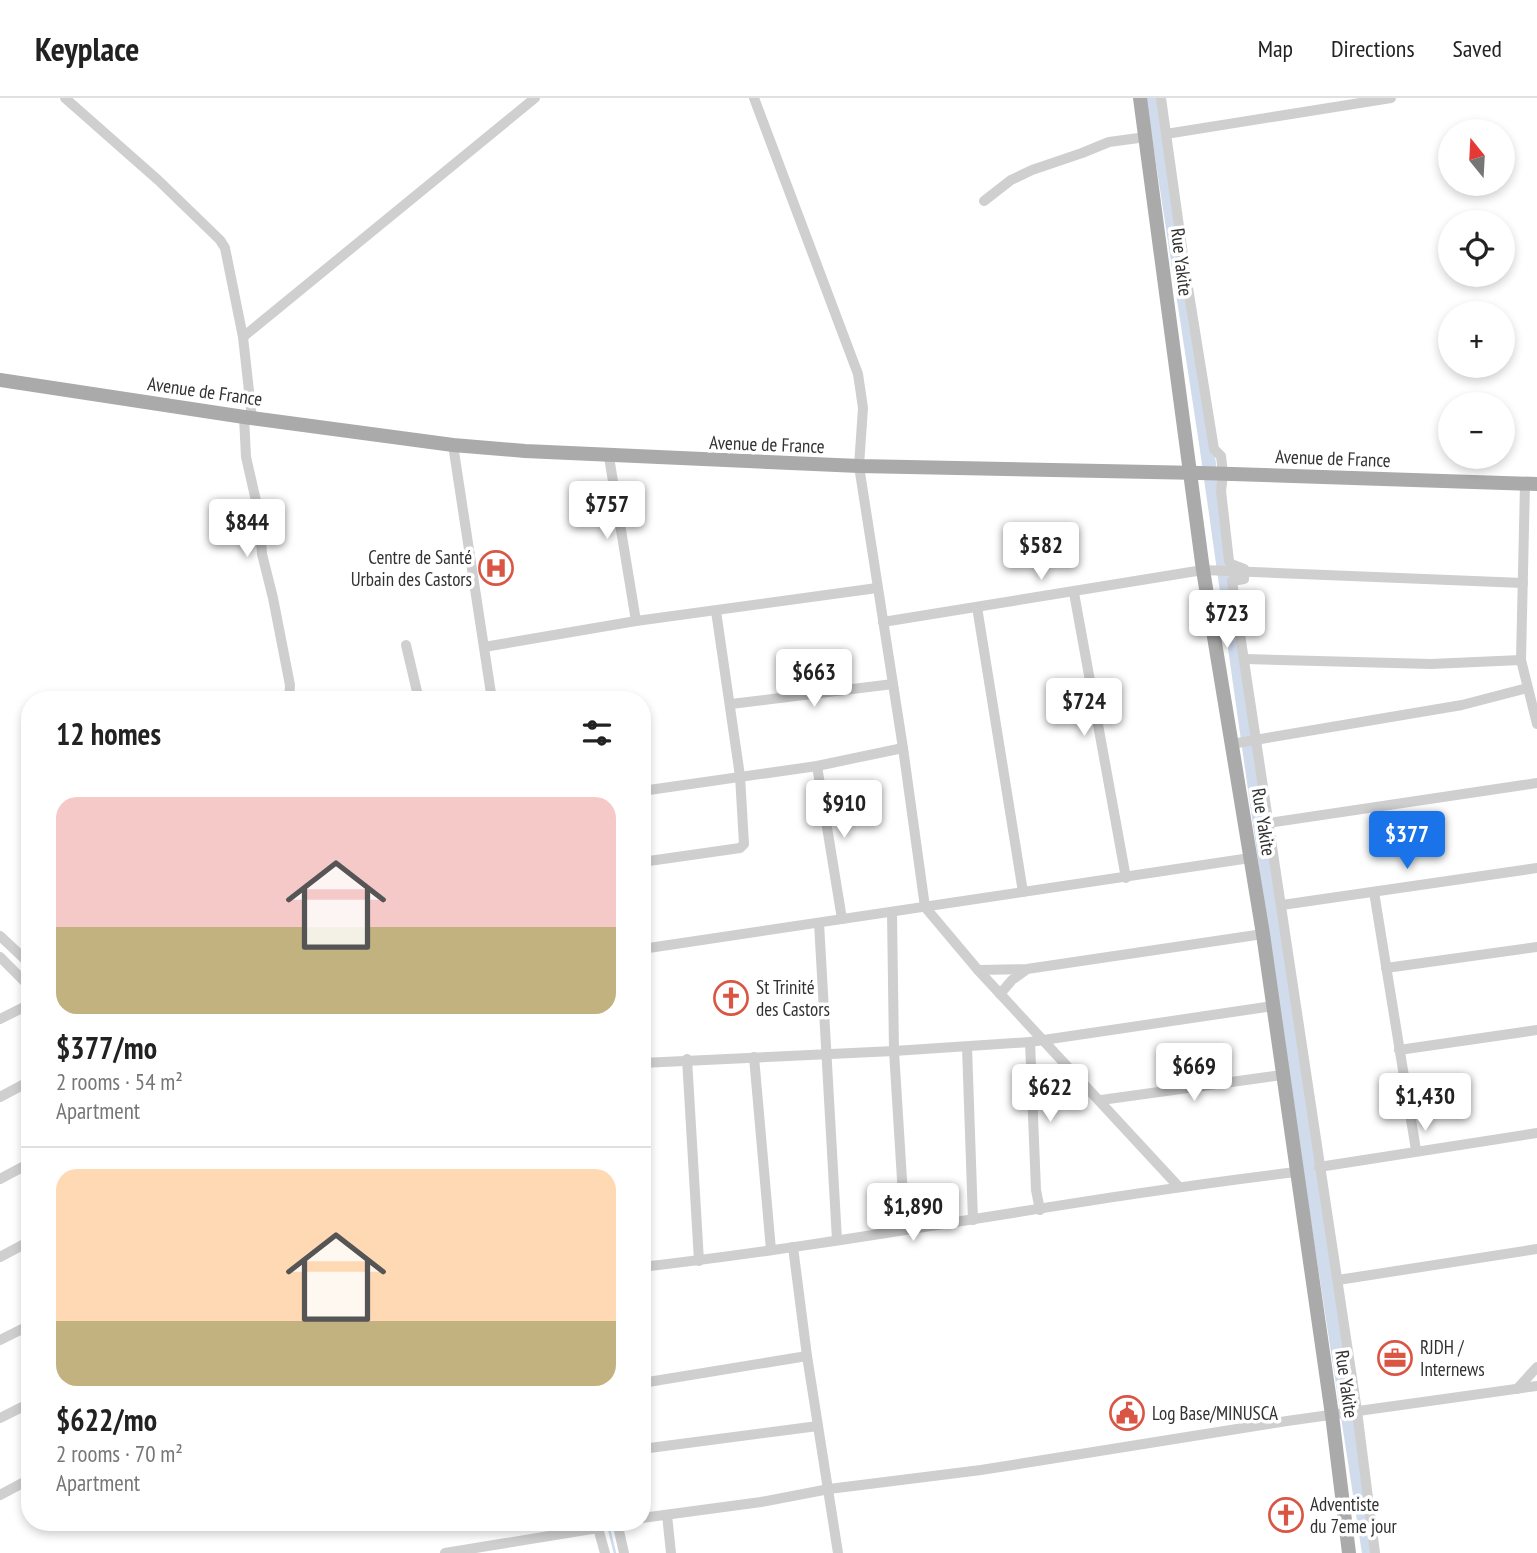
<!DOCTYPE html>
<html lang="en">
<head>
<meta charset="utf-8">
<style>
  :root { --surface:#fff; --page:#f6f6f6; --text:#222; --muted:#767676; --line:#e0e0e0; --accent:#1a73e8 }
  body { margin:0; font-family:"PT Sans Narrow",sans-serif; background:var(--page); color:var(--text); height:100vh; display:flex; flex-direction:column; font-size:26px; white-space:nowrap }
  * { box-sizing:border-box; margin:0 }
  p { font-size:23px; color:var(--muted) }
  .icon { flex:none; width:38px; height:38px; fill:none; stroke:currentColor; stroke-width:2; stroke-linecap:round; stroke-linejoin:round }
  .map { position:relative; flex:1; overflow:hidden }
  .details { position:absolute; left:21px; top:593px; width:630px; height:840px; display:flex; flex-direction:column; background:var(--surface); border-radius:28px; box-shadow:0 4px 10px #0003 }
  .details>* { flex:none }
  .needle { width:46px; rotate:342deg }
  .fabs { position:absolute; left:1438px; top:21px; display:grid; gap:14px }
  .fabs a { display:grid; place-items:center; width:77px; height:77px; border-radius:50%; background:var(--surface); box-shadow:0 4px 10px #0003; font-size:35px }
  .price { position:absolute; translate:-50% -60px; padding:0 16px; border-radius:7px; background:#fff; color:#222; font-size:23px; line-height:46px; filter:drop-shadow(0 2px 4px #0008) }
  .price::after { content:''; position:absolute; left:50%; top:42px; width:21px; height:16px; margin-left:-10px; background:inherit; clip-path:polygon(0 0,100% 0,50% 100%) }
  .price.on { background:var(--accent); color:#fff }
  ul { padding:0; list-style:none }
  li { display:grid; align-content:center; gap:14px; height:371px; padding:0 35px }
  li+li { border-top:2px solid var(--line) }
  li span { display:grid; place-items:center; height:217px; border-radius:21px; color:#555 }
  li>.icon { margin-inline-start:auto }
  span .icon { width:126px; height:126px; fill:#fffc; stroke-width:1 }
  li b { font-size:30px }
  h2 { display:flex; justify-content:space-between; align-items:center; height:84px; padding:0 35px; font-size:30px }
  header { display:flex; align-items:center; gap:42px; box-sizing:border-box; height:98px; padding:0 35px; background:var(--surface); border-bottom:2px solid var(--line) }
  header strong { font-size:33px }
  nav { display:flex; gap:38px; margin-inline-start:auto; font-size:24px }
  .map>svg:first-child { display:block }
  .lines { fill:none; stroke-linecap:round; stroke-linejoin:round }
  .stream { stroke:#d0dcec; stroke-width:2.5 }
  .river { stroke:#d0dcec; stroke-width:14 }
  .minor { stroke:#cfcfcf; stroke-width:10 }
  .major { stroke:#aaa; stroke-width:14 }
  .labels { text-anchor:middle; dominant-baseline:central; stroke-width:7; stroke-linejoin:round; paint-order:stroke }
  .street-label { font-size:19px; fill:#323232; stroke:#fff }
  .poi-label { font-size:19px; fill:#323232; stroke:#fff; text-anchor:start }
</style>
</head>
<body>
<header>
<strong>Keyplace</strong>
<nav><a>Map</a><a>Directions</a><a>Saved</a></nav>
</header>
<div class="map">
<svg width="1537" height="1455" viewBox="0 0 1537 1455">
  <rect width="100%" height="100%" fill="#fff"/>
  <g class="lines">
    <polyline class="stream" points="608,1427 615,1455"/>
    <polyline class="river" points="1153,0 1206,345 1295,974 1369,1455"/>
    <g class="minor">
      <polyline points="65,0 158,82 220,142 225,150 243,239 252,320"/>
      <polyline points="754,0 858,276 863,310 859,368 903,650 925,809 978,872 1178,1088"/>
      <polyline points="1161,0 1185,171 1214,351 1221,358 1223,376 1221,393 1229,463 1231,466 1244,471 1244,481 1232,483 1357,1313 1375,1455"/>
      <polyline points="1166,36 1391,0"/>
      <polyline points="984,103 1011,82 1032,72 1082,55 1109,44 1146,39"/>
      <polyline points="243,239 535,0"/>
      <polyline points="244,319 246,359 259,416 262,456 273,500 290,587 289,602"/>
      <polyline points="453,347 492,602"/>
      <polyline points="609,359 636,523"/>
      <polyline points="1525,386 1521,562 1537,626"/>
      <polyline points="1074,495 1126,780"/>
      <polyline points="977,509 1023,794"/>
      <polyline points="883,524 1203,472 1523,485"/>
      <polyline points="406,547 419,602"/>
      <polyline points="484,549 636,523 877,490"/>
      <polyline points="1245,561 1431,566 1521,562"/>
      <polyline points="731,606 893,586"/>
      <polyline points="1231,646 1462,607 1527,590"/>
      <polyline points="817,668 842,821"/>
      <polyline points="642,693 817,668 903,650"/>
      <polyline points="1268,725 1537,685"/>
      <polyline points="642,764 740,750 744,746 740,678 716,513"/>
      <polyline points="1374,794 1416,1052"/>
      <polyline points="1282,807 1537,770"/>
      <polyline points="892,815 894,953 905,1130"/>
      <polyline points="819,825 837,1142"/>
      <polyline points="0,838 30,866"/>
      <polyline points="642,851 1250,760"/>
      <polyline points="0,859 30,889"/>
      <polyline points="1386,870 1537,849"/>
      <polyline points="978,872 1027,871 1263,836"/>
      <polyline points="1000,896 1012,882 1026,872"/>
      <polyline points="0,921 30,906"/>
      <polyline points="1030,944 1036,1092 1040,1112"/>
      <polyline points="967,949 973,1122"/>
      <polyline points="1399,952 1537,932"/>
      <polyline points="754,959 771,1152"/>
      <polyline points="687,961 699,1163"/>
      <polyline points="642,965 894,953 1030,944 1273,908"/>
      <polyline points="0,999 30,983"/>
      <polyline points="1101,1002 1282,977"/>
      <polyline points="1319,1069 1537,1035"/>
      <polyline points="0,1081 30,1065"/>
      <polyline points="793,1149 807,1258 838,1455"/>
      <polyline points="0,1159 30,1143"/>
      <path d="M642,1169C861,1144 1077,1100 1296,1074"/>
      <polyline points="1338,1182 1537,1151"/>
      <polyline points="0,1242 30,1227"/>
      <polyline points="642,1285 807,1258"/>
      <polyline points="1517,1291 1537,1269"/>
      <polyline points="0,1320 30,1305"/>
      <polyline points="642,1351 818,1328"/>
      <polyline points="0,1397 30,1381"/>
      <polyline points="667,1417 671,1455"/>
      <polyline points="642,1420 761,1404 829,1391 981,1372 1287,1323 1537,1288"/>
      <polyline points="617,1424 624,1455"/>
      <polyline points="594,1426 598,1430 605,1455"/>
      <polyline points="445,1455 598,1430 611,1424"/>
    </g>
    <g class="major">
      <polyline points="1140,0 1203,472 1263,836 1332,1317 1349,1455"/>
      <polyline points="0,282 244,319 453,347 525,353 859,368 1200,375 1537,386"/>
    </g>
  </g>
  <defs>
    <g id="hospital-ring" transform="scale(1.75)"><circle r="9.5" fill="#fff" stroke="#da5544" stroke-width="1.5"/><path d="M-5-5h3v3.5h4V-5h3V5h-3V1.5h-4V5h-3Z" fill="#da5544"/></g>
    <g id="church-ring" transform="scale(1.75)"><circle r="9.5" fill="#fff" stroke="#da5544" stroke-width="1.5"/><path d="M-1.2-6h2.4v3.5h3.3v2.4h-3.3V6h-2.4V-.1h-3.3v-2.4h3.3Z" fill="#da5544"/></g>
    <g id="office-ring" transform="scale(1.75)"><circle r="9.5" fill="#fff" stroke="#da5544" stroke-width="1.5"/><path d="M-6-3h4V-5.5h4V-3h4V5H-6ZM-1-4.5V-3h2v-1.5ZM-6 0V1H6V0Z" fill="#da5544"/></g>
    <g id="civic-ring" transform="scale(1.75)"><circle r="9.5" fill="#fff" stroke="#da5544" stroke-width="1.5"/><path d="M-.6-6.5H3V-4.5H.6V-3L4-1V1h2V6H-6V1h2V-1L-.6-3ZM-1.2 2.5V6h2.4V2.5Z" fill="#da5544"/></g>
  </defs>
  <g fill-rule="evenodd">
    <use href="#hospital-ring" x="496" y="470"/>
    <use href="#church-ring" x="731" y="900"/>
    <use href="#office-ring" x="1395" y="1260"/>
    <use href="#civic-ring" x="1127" y="1315"/>
    <use href="#church-ring" x="1286" y="1417"/>
  </g>
  <g class="labels">
    <g class="street-label">
      <text transform="translate(1182 164) rotate(83)">Rue Yakite</text>
      <text transform="translate(205 293) rotate(8)">Avenue de France</text>
      <text transform="translate(767 346) rotate(2)">Avenue de France</text>
      <text transform="translate(1333 360) rotate(2)">Avenue de France</text>
      <text transform="translate(1264 724) rotate(81)">Rue Yakite</text>
      <text transform="translate(1347 1286) rotate(82)">Rue Yakite</text>
    </g>
    <g class="poi-label">
      <text x="472" y="459" text-anchor="end">Centre de Santé<tspan x="472" dy="22">Urbain des Castors</tspan></text>
      <text x="756" y="889">St Trinité<tspan x="756" dy="22">des Castors</tspan></text>
      <text x="1420" y="1249">RJDH /<tspan x="1420" dy="22">Internews</tspan></text>
      <text x="1152" y="1315">Log Base/MINUSCA</text>
      <text x="1310" y="1406">Adventiste<tspan x="1310" dy="22">du 7eme jour</tspan></text>
    </g>
  </g>
</svg>
<div class="fabs">
<a><svg class="needle" viewBox="-14 -14 28 28"><path d="M0-13l5 13h-10z" fill="#e53935"/><path d="M0 13l5-13h-10z" fill="#767676"/></svg></a>
<a><svg class="icon" aria-label="locate" viewBox="0 0 24 24"><circle cx="12" cy="12" r="6"/><path d="M12 2v4M12 18v4M2 12h4M18 12h4"/></svg></a>
<a>+</a>
<a>−</a>
</div>
<b class="price" style="left:607px;top:443px">$757</b>
<b class="price" style="left:247px;top:461px">$844</b>
<b class="price" style="left:1041px;top:484px">$582</b>
<b class="price" style="left:1227px;top:552px">$723</b>
<b class="price" style="left:814px;top:611px">$663</b>
<b class="price" style="left:1084px;top:640px">$724</b>
<b class="price" style="left:844px;top:742px">$910</b>
<b class="price on" style="left:1407px;top:773px">$377</b>
<b class="price" style="left:1194px;top:1005px">$669</b>
<b class="price" style="left:1050px;top:1026px">$622</b>
<b class="price" style="left:1425px;top:1035px">$1,430</b>
<b class="price" style="left:913px;top:1145px">$1,890</b>
<section class="details">
<h2>12 homes<svg class="icon" aria-label="filters" viewBox="0 0 24 24"><path d="M4 7h16M4 17h16"/><circle cx="9" cy="7" r="2"/><circle cx="15" cy="17" r="2"/></svg></h2>
<ul>
<li><span style="background:linear-gradient(#f6c9c9 60%,#c2b280 0)"><svg class="icon" aria-label="home" viewBox="0 0 24 24"><path d="M3 11l9-7 9 7M6 9v11h12V9"/></svg></span><div><b>$377/mo</b><p>2 rooms · 54 m²</p><p>Apartment</p></div></li>
<li><span style="background:linear-gradient(#ffd9b3 70%,#c2b280 0)"><svg class="icon" aria-label="home" viewBox="0 0 24 24"><path d="M3 11l9-7 9 7M6 9v11h12V9"/></svg></span><div><b>$622/mo</b><p>2 rooms · 70 m²</p><p>Apartment</p></div></li>
</ul>
</section>
</div>
</body>
</html>
